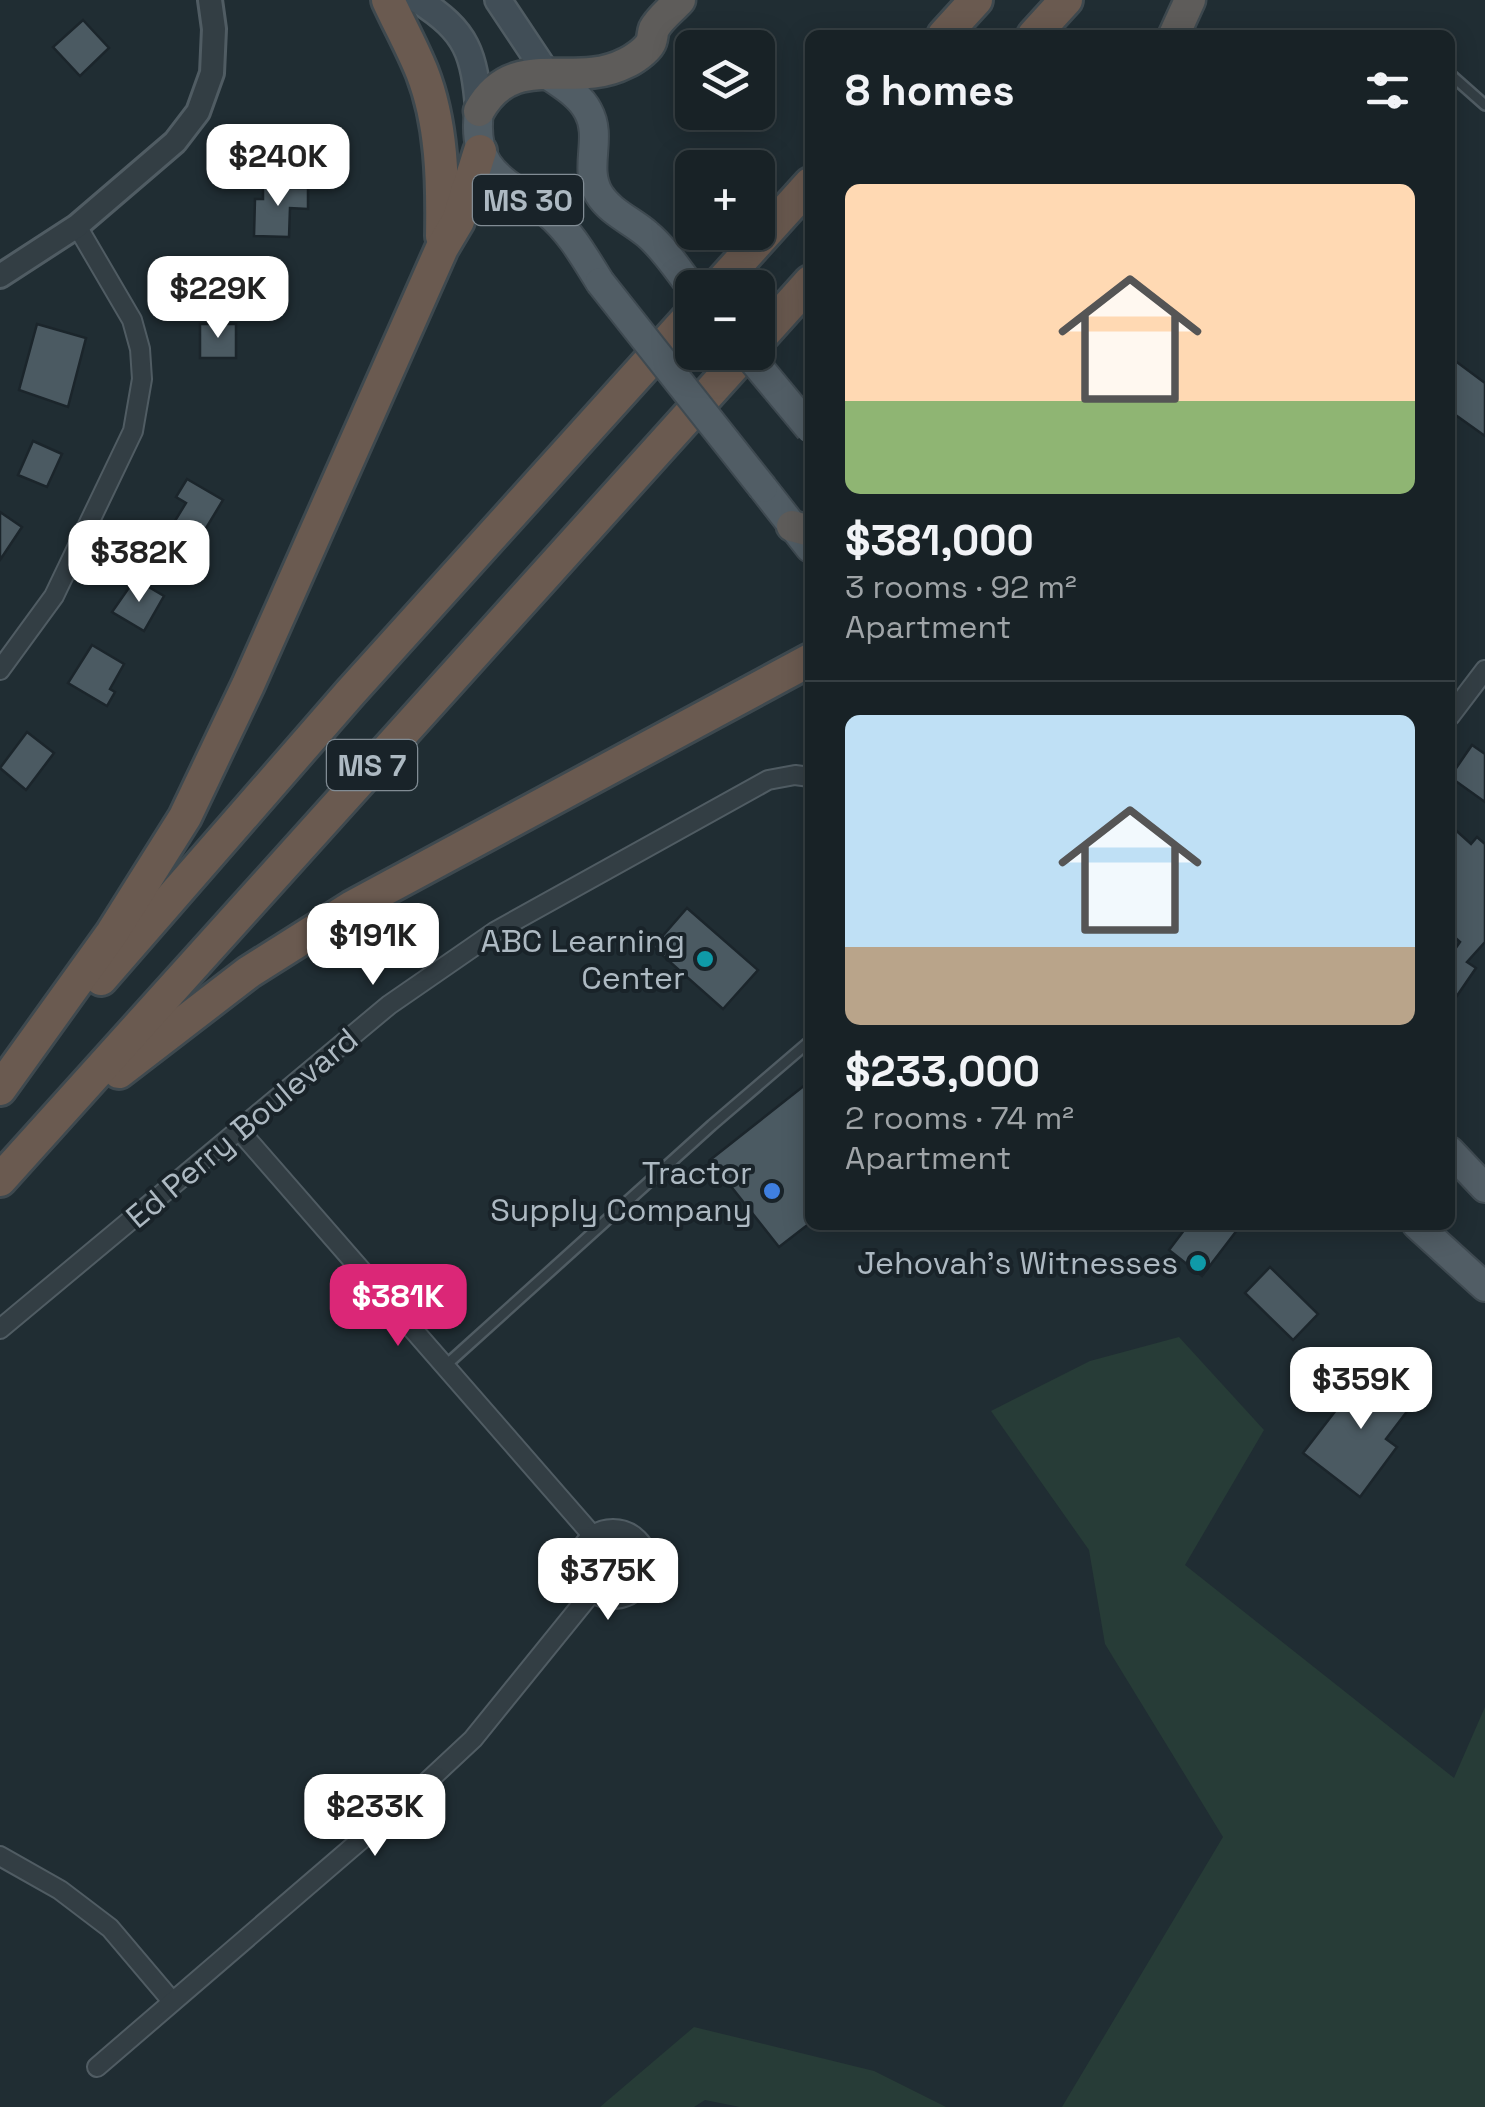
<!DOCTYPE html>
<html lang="en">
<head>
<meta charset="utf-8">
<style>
  :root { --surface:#182226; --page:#212a2e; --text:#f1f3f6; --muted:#9fa4a7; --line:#363f43; --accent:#db2777 }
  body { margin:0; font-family:"Space Grotesk",sans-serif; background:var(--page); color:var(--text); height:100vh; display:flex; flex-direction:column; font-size:38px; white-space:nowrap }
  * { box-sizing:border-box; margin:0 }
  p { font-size:32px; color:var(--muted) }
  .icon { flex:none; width:55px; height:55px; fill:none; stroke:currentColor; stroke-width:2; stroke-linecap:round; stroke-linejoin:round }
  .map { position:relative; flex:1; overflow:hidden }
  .side { position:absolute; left:805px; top:30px; width:650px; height:1200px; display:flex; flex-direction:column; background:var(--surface); border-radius:15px; box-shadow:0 5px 25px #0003,0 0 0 2px var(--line) }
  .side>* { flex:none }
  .tools { position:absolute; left:675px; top:30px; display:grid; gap:20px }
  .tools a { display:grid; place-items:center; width:100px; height:100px; border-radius:15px; background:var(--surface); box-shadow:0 5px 25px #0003,0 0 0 2px var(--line); font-size:50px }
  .price { position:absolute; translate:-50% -85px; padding:0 22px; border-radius:20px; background:#fff; color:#222; font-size:32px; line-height:65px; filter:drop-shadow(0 2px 5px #0008) }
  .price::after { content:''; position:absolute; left:50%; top:60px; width:30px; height:22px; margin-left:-15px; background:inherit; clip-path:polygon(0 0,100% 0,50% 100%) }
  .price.on { background:var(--accent); color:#fff }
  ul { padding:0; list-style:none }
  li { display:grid; align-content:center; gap:20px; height:530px; padding:0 40px }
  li+li { border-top:2px solid var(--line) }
  li span { display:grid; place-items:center; height:310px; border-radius:15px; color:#555 }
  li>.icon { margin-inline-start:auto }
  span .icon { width:180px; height:180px; fill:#fffc; stroke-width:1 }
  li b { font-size:42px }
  h2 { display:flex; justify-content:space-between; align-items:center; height:120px; padding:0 40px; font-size:42px }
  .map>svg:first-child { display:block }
  .green { fill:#273c37 }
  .building { fill:#4b5a62; stroke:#1b252b; stroke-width:2.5 }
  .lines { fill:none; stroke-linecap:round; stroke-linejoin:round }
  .service-casing { stroke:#505c63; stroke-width:14 }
  .minor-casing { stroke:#505c63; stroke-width:22 }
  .tertiary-casing { stroke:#505c63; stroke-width:28 }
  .secondary-casing { stroke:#505c63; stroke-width:30 }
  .primary-casing { stroke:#3f4a51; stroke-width:32 }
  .trunk-casing { stroke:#3e494f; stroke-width:35 }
  .motorway-casing { stroke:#3e494f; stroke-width:38 }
  .service { stroke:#333e44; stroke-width:9 }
  .minor { stroke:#333e44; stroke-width:18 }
  .tertiary { stroke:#333e44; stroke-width:22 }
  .secondary { stroke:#414e57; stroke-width:25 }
  .primary { stroke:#515d65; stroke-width:28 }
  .trunk { stroke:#5e5c5a; stroke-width:30 }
  .motorway { stroke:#6a5a50; stroke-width:32 }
  .primary-bridge-casing { stroke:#3f4a51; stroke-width:32; stroke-linecap:butt }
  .primary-bridge { stroke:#515d65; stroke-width:28 }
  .culture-dot { fill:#0f9aa8; stroke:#192329; stroke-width:4 }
  .shop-dot { fill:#3f7fe0; stroke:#192329; stroke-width:4 }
  .labels { text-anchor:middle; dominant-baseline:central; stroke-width:8; stroke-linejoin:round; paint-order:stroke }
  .shield { fill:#192329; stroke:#818c94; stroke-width:2.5 }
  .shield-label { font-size:30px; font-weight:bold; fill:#adb9c2 }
  .poi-label { font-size:32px; fill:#adb9c2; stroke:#192329; text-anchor:end }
  .street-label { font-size:32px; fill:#adb9c2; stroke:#192329 }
</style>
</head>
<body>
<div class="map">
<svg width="1485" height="2107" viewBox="0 0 1485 2107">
  <rect width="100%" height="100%" fill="#202d33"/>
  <g class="green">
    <polygon points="1179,1337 1264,1430 1185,1565 1454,1778 1485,1707 1485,2107 1062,2107 1223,1837 1105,1644 1089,1550 991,1411 1090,1361"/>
    <polygon points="694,2027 874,2071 946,2107 740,2107 705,2100 694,2107 600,2107"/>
  </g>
  <g class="building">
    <polygon points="83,20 109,48 80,76 53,47"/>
    <polygon points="263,182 292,183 291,188 308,188 308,209 290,208 289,237 254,236 255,199 263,199"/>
    <polygon points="37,324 86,338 68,407 19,390"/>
    <rect x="200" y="324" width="36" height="34"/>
    <polygon points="1450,357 1485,383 1485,436 1450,411"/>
    <polygon points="33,441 62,454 47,487 18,475"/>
    <polygon points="187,479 223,500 191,553 165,537 186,503 176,497"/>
    <polygon points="0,512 22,527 0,560"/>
    <polygon points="135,579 164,596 144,631 112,612"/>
    <polygon points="92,645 124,664 110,689 115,692 107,706 68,683"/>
    <polygon points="27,732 54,753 26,790 0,768"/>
    <polygon points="1472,745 1485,754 1485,802 1450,777"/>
    <polygon points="1450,825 1471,844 1477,837 1485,844 1485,942 1467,962 1476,968 1450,1006 1450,950 1453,952 1460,942 1450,933"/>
    <polygon points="687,908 758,970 723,1009 653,947"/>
    <polygon points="810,1081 810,1223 779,1247 710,1160"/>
    <polygon points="1188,1225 1241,1225 1202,1276 1169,1250"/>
    <polygon points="1270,1267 1318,1314 1293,1340 1245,1293"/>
    <polygon points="1370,1366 1415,1401 1386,1439 1397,1447 1360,1497 1303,1453"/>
  </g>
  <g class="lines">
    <g class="service-casing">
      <g id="service">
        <polyline points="1450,74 1485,105"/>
        <polyline points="445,1366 712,1125 810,1041"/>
      </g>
    </g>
    <g class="minor-casing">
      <g id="minor">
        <polyline points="0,670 54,596 133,431 142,379 140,349 132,320 77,226"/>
        <polyline points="1450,716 1485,670"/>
        <polyline points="239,1130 593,1536"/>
        <polyline points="0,1329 389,1005 496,931 768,780 795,775 810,777"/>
        <circle cx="613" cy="1564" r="35"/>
        <polyline points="0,1856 60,1890 110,1928 171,2000"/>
        <polyline points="97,2067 413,1795 473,1739 592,1592"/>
      </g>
    </g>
    <g class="tertiary-casing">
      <polyline id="tertiary" points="0,276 77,226 175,142 198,112 212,73 214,29 210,0"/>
    </g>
    <g class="secondary-casing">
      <g id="secondary">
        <path d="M418,0C468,32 474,53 479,111"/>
        <polyline points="498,0 548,75"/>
      </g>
    </g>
    <g class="primary-casing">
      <g id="primary">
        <path d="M548,75C562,85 580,95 588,111C603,138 583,167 599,194C610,212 632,221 647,234C664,248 678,270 692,288"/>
        <path d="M479,111C471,174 507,180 548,213C570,231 585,258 600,282"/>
        <polyline points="763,488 810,548"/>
        <polyline points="1450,1151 1485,1188"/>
        <polyline points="1417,1225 1485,1287"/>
      </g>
    </g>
    <g class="trunk-casing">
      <g id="trunk">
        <polyline points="1174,35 1190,0"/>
        <path d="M479,111C514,48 572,91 626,63C633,60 646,51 650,44C653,40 652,34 654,29C659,19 672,9 680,0"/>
        <polyline points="792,526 810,531"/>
      </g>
    </g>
    <g class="motorway-casing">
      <g id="motorway">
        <path d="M388,0C399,24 412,47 422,72C442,123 443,181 442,236"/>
        <polyline points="944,35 976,0"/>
        <polyline points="1034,35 1066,0"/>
        <polyline points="716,288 810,184"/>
        <polyline points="758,340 810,282"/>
        <polyline points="101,979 350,693 692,314"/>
        <polyline points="119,1072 249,972 352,907 810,660"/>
        <polyline points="0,1089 112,933 185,817 248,685 442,248 458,221 480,151"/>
        <polyline points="0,1180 746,352"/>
      </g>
    </g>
    <use href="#service" class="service"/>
    <use href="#minor" class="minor"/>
    <use href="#tertiary" class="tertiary"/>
    <use href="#secondary" class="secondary"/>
    <use href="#primary" class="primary"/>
    <use href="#trunk" class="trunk"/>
    <use href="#motorway" class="motorway"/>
    <g class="primary-bridge-casing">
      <g id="primary-bridge">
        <polyline points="600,282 763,488"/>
        <polyline points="746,352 810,429"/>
      </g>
    </g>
    <use href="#primary-bridge" class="primary-bridge"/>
  </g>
  <g class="culture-dot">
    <circle cx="705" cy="959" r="10"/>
    <circle cx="1198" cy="1263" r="10"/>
  </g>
  <circle class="shop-dot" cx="772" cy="1191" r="10"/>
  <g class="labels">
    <g class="shield">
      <rect x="473" y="175" width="110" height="50" rx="8"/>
      <rect x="327" y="740" width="90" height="50" rx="8"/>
    </g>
    <g class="shield-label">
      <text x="528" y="200">MS 30</text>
      <text x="372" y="765">MS 7</text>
    </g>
    <g class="poi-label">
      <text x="685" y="941">ABC Learning<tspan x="685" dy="37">Center</tspan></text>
      <text x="752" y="1173">Tractor<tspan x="752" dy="37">Supply Company</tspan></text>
      <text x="1178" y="1263">Jehovah's Witnesses</text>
    </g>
    <g class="street-label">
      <text transform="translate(242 1128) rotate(-40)">Ed Perry Boulevard</text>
    </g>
  </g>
</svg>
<div class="tools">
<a><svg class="icon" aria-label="layers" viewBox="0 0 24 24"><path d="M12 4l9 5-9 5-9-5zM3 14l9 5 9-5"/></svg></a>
<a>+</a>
<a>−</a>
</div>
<b class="price" style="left:278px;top:209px">$240K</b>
<b class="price" style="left:218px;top:341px">$229K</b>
<b class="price" style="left:139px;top:605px">$382K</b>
<b class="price" style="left:373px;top:988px">$191K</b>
<b class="price on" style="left:398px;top:1349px">$381K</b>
<b class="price" style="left:1361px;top:1432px">$359K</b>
<b class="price" style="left:608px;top:1623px">$375K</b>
<b class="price" style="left:375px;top:1859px">$233K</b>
<section class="side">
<h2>8 homes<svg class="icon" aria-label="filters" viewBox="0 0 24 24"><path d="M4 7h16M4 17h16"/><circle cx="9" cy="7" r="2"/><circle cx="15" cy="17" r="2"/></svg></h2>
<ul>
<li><span style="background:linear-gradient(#ffd9b3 70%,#8fb573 0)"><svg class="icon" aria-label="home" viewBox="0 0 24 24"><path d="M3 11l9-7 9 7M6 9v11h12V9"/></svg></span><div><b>$381,000</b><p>3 rooms · 92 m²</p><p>Apartment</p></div></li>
<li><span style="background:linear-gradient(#bfe0f5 75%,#b9a48a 0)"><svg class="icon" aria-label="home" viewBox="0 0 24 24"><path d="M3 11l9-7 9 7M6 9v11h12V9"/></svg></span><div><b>$233,000</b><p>2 rooms · 74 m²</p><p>Apartment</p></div></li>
</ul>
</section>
</div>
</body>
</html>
